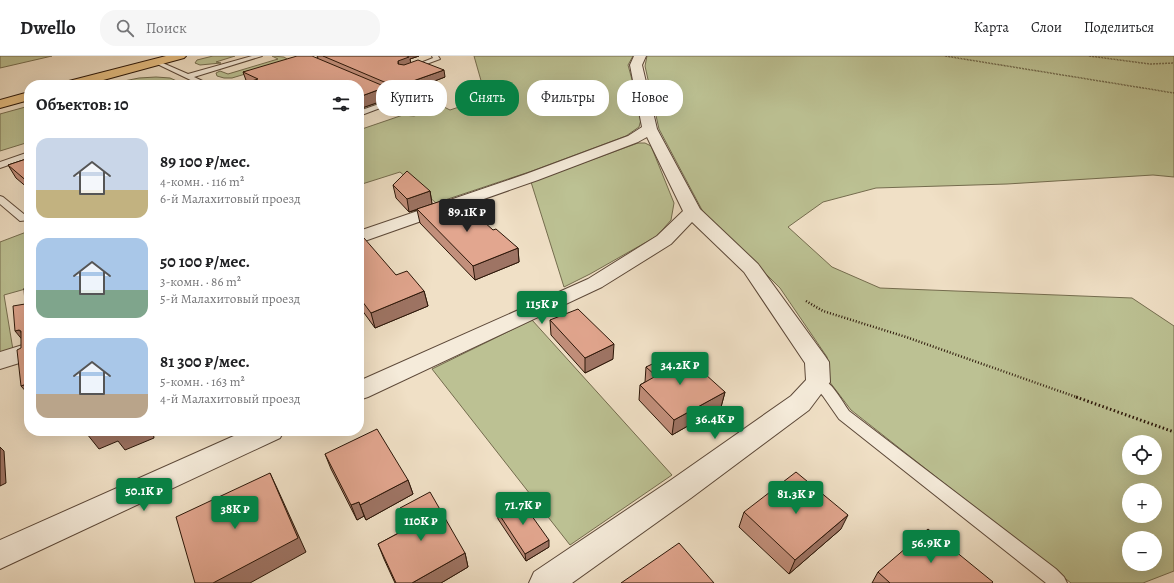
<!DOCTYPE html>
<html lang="ru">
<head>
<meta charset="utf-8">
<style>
  :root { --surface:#fff; --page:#f6f6f6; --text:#202124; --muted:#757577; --line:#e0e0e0; --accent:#0b8043 }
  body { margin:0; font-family:Alegreya,serif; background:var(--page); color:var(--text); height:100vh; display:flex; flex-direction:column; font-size:15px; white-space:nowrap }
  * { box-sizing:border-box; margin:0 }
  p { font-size:13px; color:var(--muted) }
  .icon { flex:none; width:22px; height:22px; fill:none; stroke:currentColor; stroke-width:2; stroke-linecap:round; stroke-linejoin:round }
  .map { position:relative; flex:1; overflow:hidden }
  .sheet { position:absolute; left:24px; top:24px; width:340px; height:356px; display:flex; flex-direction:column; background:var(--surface); border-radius:16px; box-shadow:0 4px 16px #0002 }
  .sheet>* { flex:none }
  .banner { position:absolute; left:376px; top:24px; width:380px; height:36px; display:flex; gap:8px }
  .buttons { position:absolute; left:1122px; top:379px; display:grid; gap:8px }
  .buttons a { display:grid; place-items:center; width:40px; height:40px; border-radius:50%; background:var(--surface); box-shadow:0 4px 16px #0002; font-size:20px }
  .price { position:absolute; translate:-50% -34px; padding:0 9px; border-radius:4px; background:var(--accent); color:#fff; font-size:13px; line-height:26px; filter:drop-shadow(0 1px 2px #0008) }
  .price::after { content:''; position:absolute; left:50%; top:24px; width:12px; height:9px; margin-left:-6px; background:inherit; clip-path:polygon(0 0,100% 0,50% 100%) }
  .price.current { background:#222; color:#fff }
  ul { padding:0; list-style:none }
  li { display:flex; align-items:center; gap:12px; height:100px; padding:0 12px }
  li span { display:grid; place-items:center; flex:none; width:112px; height:80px; border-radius:12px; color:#555 }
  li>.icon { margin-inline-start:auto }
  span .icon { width:48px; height:48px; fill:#fffc; stroke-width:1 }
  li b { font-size:17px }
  h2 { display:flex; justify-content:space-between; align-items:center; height:48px; padding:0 12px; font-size:17px }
  .tag { padding:0 14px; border-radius:16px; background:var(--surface); box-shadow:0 4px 16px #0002; font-size:14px; line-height:36px }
  .tag.current { background:var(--accent); color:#fff }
  header { display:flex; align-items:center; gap:24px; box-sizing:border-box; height:56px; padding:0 20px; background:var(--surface); border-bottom:1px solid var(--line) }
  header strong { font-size:19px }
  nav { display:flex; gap:22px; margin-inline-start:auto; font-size:14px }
  .search { width:280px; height:36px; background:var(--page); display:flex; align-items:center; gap:10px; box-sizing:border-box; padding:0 14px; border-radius:16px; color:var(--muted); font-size:15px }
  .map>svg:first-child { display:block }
  .green { fill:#bcc193; stroke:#746c4e; fill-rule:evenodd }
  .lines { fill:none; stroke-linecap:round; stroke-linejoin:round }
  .lane-casing { stroke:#5c4838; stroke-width:2 }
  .street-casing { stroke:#5c4838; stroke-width:2 }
  .primary-casing { stroke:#2b1608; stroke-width:2 }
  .path-far2 { stroke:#2b1608; stroke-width:1.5; stroke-dasharray:0.5 1; stroke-linecap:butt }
  .path-far1 { stroke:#2b1608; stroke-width:2.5; stroke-dasharray:1 2; stroke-linecap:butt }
  .path { stroke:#2b1608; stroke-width:3; stroke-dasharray:1.5 2.5; stroke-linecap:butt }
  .lane { fill:#f5ebda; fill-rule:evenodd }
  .street { fill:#f5ebda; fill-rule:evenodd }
  .primary { fill:#e8c083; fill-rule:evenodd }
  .wall { fill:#c28f7b; stroke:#2b1608 }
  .shaded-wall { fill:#9e7464; stroke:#2b1608 }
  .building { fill:#e2a68f; stroke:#2b1608 }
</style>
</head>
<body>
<header>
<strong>Dwello</strong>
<div class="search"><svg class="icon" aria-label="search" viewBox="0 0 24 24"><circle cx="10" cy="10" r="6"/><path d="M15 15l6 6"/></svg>Поиск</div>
<nav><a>Карта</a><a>Слои</a><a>Поделиться</a></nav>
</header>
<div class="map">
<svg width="1174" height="527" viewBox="0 0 1174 527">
  <rect width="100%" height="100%" fill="#f0e0c6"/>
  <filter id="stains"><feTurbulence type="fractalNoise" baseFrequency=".005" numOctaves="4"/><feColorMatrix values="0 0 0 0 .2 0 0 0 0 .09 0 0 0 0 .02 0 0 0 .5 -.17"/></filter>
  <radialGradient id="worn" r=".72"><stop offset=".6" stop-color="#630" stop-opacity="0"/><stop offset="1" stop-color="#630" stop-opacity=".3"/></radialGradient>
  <g class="green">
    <polygon points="0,0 52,0 0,12"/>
    <polygon points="213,0 235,0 216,6 221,7 200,9 195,7 197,4"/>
    <polygon points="272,0 284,1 287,3 285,6 232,22 224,22 217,20 216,17 220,15 228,18 278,3"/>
    <polygon points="474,0 633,0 628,9 642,60 639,71 626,80 532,115 436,147 400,116 359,129 359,74 403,59 414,60 444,51 450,54 486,42"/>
    <path d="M647,0H1174V121L1153,119L1007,128L876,132L823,146L788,171L832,211L880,232L1132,242L1174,270V515L1143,527H1071L851,354L829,325L827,301L780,232L702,154L659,73L645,10ZM1129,386H1155V412H1129ZM1129,434H1155V460H1129ZM1129,482H1155V508H1129Z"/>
    <polygon points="156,21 170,22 179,26 190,25 198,29 104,29 139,22"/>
    <polygon points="29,50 29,86 0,95 0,58"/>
    <polygon points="638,87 645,87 651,90 674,147 671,164 657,180 590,218 564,231 531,126"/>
    <polygon points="29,175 29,232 4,239 13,294 0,298 0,186"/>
    <polygon points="532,264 672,419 570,489 432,313"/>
  </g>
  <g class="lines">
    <g class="lane-casing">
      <g id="lane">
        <polygon points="252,0 262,0 194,21 211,29 201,29 153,6 158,5 188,18"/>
        <polygon points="432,0 438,0 440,3 413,13 408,12 433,2"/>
        <polygon points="370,30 376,30 404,43 359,60 359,55 393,43 370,34"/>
        <polygon points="29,96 29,102 0,112 0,106"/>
        <polygon points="0,140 3,141 25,159 29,158 29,164 20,165 0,148"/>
        <path d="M818,321C832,325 841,344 849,355L1056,513L1064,521L1067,527H1046L839,363L823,340L811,326L813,323Z"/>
      </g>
    </g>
    <g class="street-casing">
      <g id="street">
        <polygon points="634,0 646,0 642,9 657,73 700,153 758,208 825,300 829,306 830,326 809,354 691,442 572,527 529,527 534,516 671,424 791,340 806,324 805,307 744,216 692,166 671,188 602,231 368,341 359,344 359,325 588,223 657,180 683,155 647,81 638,86 538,124 359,187 359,175 526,118 628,80 642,71 630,9"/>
        <polygon points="29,287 29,304 0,313 0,296"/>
        <polygon points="245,375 284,375 280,382 0,513 0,484"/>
      </g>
    </g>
    <g class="primary-casing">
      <g id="primary">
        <polygon points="166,0 186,0 184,2 85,29 64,29 65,26"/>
        <polygon points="29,36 29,44 0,52 0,44"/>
      </g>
    </g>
    <g class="path-far2">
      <polyline points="945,0 1174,37"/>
      <polyline points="1089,0 1150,8 1174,7"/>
    </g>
    <polyline class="path-far1" points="806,245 823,255 906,281 1079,342"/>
    <polyline class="path" points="1076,341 1174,376"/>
    <use href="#lane" class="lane"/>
    <use href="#street" class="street"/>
    <use href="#primary" class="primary"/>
  </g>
  <g class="wall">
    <polygon points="317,0 419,0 410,3 410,7 445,21 398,39 386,34 388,43 359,53 359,29 247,27 243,16 318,2"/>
    <polygon points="29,102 29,133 16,122 8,109"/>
    <polygon points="393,129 430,135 432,148 450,153 493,174 518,192 519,206 475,224 420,167 417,154 409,156 396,142"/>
    <polygon points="359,184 396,219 424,235 428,250 375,272 359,250"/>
    <polygon points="550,264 613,303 585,317 551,279"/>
    <polygon points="677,304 725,336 721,351 672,379 639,344 640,329 645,326 646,311"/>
    <polygon points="325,398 408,424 413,438 366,464 364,460 357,464 331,413"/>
    <polygon points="400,452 465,497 468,511 441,527 395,527 384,503 378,488 408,472 404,466"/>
    <polygon points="497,455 549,491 526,505 498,463"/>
    <polygon points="744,456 841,473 789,518 739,471"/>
    <polygon points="878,516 992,527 872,527"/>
  </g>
  <g class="shaded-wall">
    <polygon points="402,0 419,0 410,3 411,8 400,15 398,5"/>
    <polygon points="444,14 445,21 398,39 396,31"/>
    <polygon points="386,31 388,43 359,53 359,41"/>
    <polygon points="430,135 432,148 409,156 407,143"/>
    <polygon points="518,192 519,206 475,224 473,210"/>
    <polygon points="424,235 428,250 375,272 371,257"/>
    <polygon points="19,274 29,286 25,287 15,275"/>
    <polygon points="614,288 613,303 585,317 585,302"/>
    <polygon points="29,327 29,339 21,330"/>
    <polygon points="725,336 721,351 672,379 674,364"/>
    <polygon points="94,375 153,375 154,382 125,394 118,385 99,393 87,378"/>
    <polygon points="0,391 4,395 6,427 0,430"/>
    <polygon points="270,417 277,432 306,496 250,527 213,527"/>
    <polygon points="408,424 413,438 366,464 360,449"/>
    <polygon points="359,446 364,460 357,464 351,449"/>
    <polygon points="848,459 841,473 789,518 795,504"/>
    <polygon points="549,484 549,491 526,505 525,498"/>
    <polygon points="465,497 468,511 441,527 412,527"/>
  </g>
  <g class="building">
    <polygon points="297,0 312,0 386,31 359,41 359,29 239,29 258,23 243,16"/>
    <polygon points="323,0 407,0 409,1 398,5 398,8 404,9 418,4 444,14 396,31"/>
    <polygon points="29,102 29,127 8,109"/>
    <polygon points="407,115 430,135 407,143 393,129"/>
    <polygon points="441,145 450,153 464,148 493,174 496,173 518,192 473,210 417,153"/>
    <polygon points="364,182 396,219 407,215 424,235 371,257 359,241 359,184"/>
    <polygon points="29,230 29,327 21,330 17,294 21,292 21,275 19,274 15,275 13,250 25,248 24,232"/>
    <polygon points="578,253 614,288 585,302 550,264"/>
    <polygon points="671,299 677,304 685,300 725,336 674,364 640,329 656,320 646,311"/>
    <polygon points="377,373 408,424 360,449 359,446 351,449 325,398"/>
    <polygon points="86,375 94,375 87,378"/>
    <polygon points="113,375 124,375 114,379"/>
    <polygon points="796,416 848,459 795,504 744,456"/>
    <polygon points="270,417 298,482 213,527 195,527 176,461"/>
    <polygon points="430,436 465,497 412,527 396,527 378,488 410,471 400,452"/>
    <polygon points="519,442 549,484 525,498 497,455"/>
    <polygon points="928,473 993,526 992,527 890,527 878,516"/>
    <polygon points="679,487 714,527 621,527"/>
  </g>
  <rect width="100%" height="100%" filter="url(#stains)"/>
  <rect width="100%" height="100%" fill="url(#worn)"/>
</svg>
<div class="buttons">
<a><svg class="icon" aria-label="locate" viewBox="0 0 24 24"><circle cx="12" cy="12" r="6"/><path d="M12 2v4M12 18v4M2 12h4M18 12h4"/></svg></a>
<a>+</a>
<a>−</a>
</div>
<b class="price current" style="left:467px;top:177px">89.1K ₽</b>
<b class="price" style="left:542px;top:269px">115K ₽</b>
<b class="price" style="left:680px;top:330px">34.2K ₽</b>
<b class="price" style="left:715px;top:384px">36.4K ₽</b>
<b class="price" style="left:144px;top:456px">50.1K ₽</b>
<b class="price" style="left:796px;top:459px">81.3K ₽</b>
<b class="price" style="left:523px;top:470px">71.7K ₽</b>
<b class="price" style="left:235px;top:474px">38K ₽</b>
<b class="price" style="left:421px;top:486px">110K ₽</b>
<b class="price" style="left:931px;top:508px">56.9K ₽</b>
<div class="banner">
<a class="tag">Купить</a>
<a class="tag current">Снять</a>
<a class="tag">Фильтры</a>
<a class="tag">Новое</a>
</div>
<section class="sheet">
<h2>Объектов: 10<svg class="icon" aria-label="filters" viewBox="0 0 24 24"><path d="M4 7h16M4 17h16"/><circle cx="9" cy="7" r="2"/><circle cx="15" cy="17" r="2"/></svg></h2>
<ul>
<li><span style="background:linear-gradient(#c9d6e8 65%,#c2b280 0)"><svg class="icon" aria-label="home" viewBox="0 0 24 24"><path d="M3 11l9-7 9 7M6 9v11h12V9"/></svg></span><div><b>89 100 ₽/мес.</b><p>4-комн. · 116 m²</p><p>6-й Малахитовый проезд</p></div></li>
<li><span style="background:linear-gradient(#a9c7e8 65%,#7fa58c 0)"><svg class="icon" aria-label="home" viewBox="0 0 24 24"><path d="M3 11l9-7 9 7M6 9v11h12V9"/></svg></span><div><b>50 100 ₽/мес.</b><p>3-комн. · 86 m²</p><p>5-й Малахитовый проезд</p></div></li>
<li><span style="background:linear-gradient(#a9c7e8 70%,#b9a48a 0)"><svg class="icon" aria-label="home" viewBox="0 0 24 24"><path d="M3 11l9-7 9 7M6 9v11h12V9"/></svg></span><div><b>81 300 ₽/мес.</b><p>5-комн. · 163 m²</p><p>4-й Малахитовый проезд</p></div></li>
</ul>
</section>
</div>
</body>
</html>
